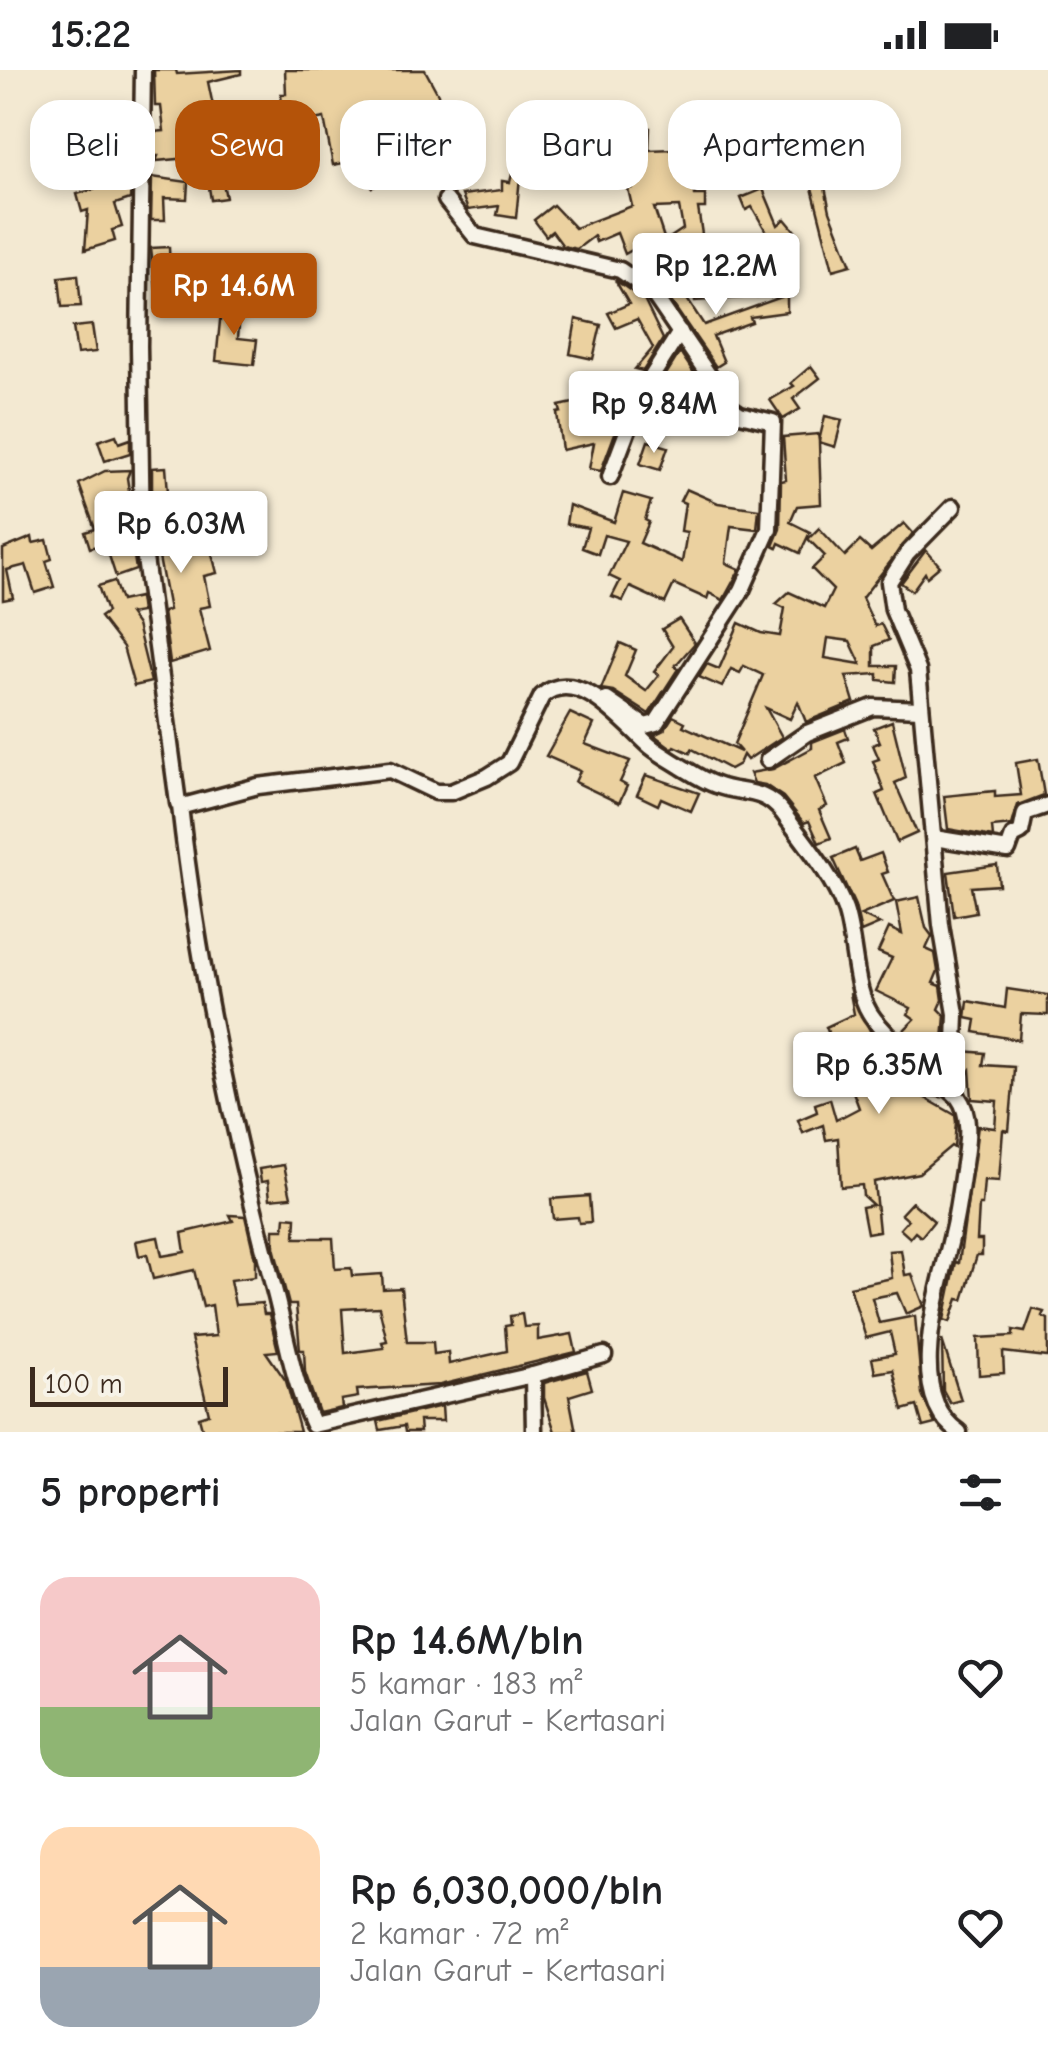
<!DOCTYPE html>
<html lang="id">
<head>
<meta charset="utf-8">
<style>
  :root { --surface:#fff; --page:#f6f6f6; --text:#202124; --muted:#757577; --accent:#b45309 }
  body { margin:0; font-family:"Comic Neue",sans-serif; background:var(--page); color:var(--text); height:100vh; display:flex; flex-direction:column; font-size:38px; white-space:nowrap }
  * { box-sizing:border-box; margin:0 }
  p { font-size:32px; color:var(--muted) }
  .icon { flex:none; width:55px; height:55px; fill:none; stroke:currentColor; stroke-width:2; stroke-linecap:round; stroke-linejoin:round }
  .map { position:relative; height:1362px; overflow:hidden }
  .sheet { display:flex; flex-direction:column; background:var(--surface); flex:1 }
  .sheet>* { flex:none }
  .hud { position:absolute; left:30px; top:30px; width:990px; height:90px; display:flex; gap:20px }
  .scale { position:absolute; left:30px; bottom:25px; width:198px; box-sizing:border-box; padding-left:10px; border:5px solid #3b2a1e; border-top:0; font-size:28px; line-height:35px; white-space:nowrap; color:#3b2a1e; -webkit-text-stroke:8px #f7f3e8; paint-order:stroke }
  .price { position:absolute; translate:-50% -85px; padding:0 22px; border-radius:10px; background:#fff; color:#222; font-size:32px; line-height:65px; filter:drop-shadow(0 2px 5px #0008) }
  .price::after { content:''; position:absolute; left:50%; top:60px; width:30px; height:22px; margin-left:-15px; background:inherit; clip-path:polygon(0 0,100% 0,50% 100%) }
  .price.on { background:var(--accent); color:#fff }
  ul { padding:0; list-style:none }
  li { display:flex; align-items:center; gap:30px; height:250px; padding:0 40px }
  li span { display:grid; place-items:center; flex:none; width:280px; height:200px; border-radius:30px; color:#555 }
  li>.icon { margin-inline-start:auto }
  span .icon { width:120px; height:120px; fill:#fffc; stroke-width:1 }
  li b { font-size:42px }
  h2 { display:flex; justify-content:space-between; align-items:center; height:120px; padding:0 40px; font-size:42px }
  .chip { padding:0 35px; border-radius:30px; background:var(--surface); box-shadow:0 5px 15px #0003; font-size:35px; line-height:90px }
  .chip.on { background:var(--accent); color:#fff }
  .status { display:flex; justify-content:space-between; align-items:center; height:70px; padding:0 50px; background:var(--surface); direction:ltr }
  .status svg { height:28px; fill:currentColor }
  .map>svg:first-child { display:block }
  .building { fill:#ebd1a0; stroke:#3b2a1e; stroke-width:2.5; fill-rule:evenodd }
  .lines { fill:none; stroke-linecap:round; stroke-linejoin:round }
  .minor-casing { stroke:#3b2a1e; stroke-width:21 }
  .minor { stroke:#f7f3e8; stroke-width:14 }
</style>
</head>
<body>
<div class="status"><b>15:22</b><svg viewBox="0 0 49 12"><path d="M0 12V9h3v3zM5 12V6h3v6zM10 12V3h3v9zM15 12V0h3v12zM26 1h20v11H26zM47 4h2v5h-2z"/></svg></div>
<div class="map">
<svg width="1048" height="1362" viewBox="0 0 1048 1362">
  <rect width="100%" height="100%" fill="#f3e9d2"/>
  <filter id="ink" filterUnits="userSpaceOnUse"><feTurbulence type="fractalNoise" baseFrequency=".01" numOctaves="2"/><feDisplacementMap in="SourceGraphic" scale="20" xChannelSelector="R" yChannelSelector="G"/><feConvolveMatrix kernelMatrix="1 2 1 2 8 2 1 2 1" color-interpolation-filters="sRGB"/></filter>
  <g filter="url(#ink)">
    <g class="building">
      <polygon points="154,0 176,0 177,4 241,0 241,4 208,12 221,74 230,71 241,109 223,113 226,128 211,130 197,41 190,41 189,88 156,91 158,86 152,86 153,62 164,61 161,36 155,36"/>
      <polygon points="285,0 425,0 438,24 441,55 413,61 412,92 398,92 402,106 372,117 364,89 333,95 324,48 299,53 300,59 284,60 281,24 286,24"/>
      <path d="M634,57L650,58L649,80L674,79L675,103L692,102L695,125H705V138H698L705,184L731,183L734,177L744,181L767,163L752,137L746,140L741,128L763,119L778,155L785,149L795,161L746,200L773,203L770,226L695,231L691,176L677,186L672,179L650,186L659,208L654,210L634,179L625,184L617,163L596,172L594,166L577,179L563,176L552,161L546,166L534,150L553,135L575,158L632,136L628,119L632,118ZM679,137L683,159L665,171L654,138Z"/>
      <polygon points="521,68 537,69 538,99 533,112 520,107 516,148 497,145 499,136 468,140 462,125 502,120 502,111 510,112"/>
      <polygon points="821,98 830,141 851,195 833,200 808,102"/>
      <polygon points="152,107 188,112 187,129 164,128 165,150 151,150"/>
      <polygon points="131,109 130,129 115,134 122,157 112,160 115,171 85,180 88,140 82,142 77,124"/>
      <polygon points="169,177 170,200 179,200 180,219 156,219 151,178"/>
      <polygon points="78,205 81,236 62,237 59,207"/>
      <polygon points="672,206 704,255 787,225 787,242 750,247 752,252 713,266 724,292 716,297 659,214"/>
      <polygon points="615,210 644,230 663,269 643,301 635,299 653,278 637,249 616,258 608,243 629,234"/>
      <polygon points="222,231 241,232 238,268 257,270 254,295 216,291"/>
      <polygon points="576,249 601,255 593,289 570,284"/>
      <polygon points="92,255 96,282 77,284 73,257"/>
      <polygon points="680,282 700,312 697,317 687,311 676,330 670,326 661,343 657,341 650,363 639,360 652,327"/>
      <polygon points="811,296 820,308 793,329 800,339 783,349 770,330 794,316 791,313"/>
      <polygon points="578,307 622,308 614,325 627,331 601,401 589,399 594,373 562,380 557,343 561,342 559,336 578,332"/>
      <polygon points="825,346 842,350 835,377 819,372 821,434 797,436 790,452 810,462 800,483 779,473 777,478 773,476 780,459 781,411 786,410 783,367 818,364 819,371"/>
      <polygon points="116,365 119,373 130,369 130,383 105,391 98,371"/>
      <polygon points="648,371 668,377 660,400 640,394"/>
      <polygon points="166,397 169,435 179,433 187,472 208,468 217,503 204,506 210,536 199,538 210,581 170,593 163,542 169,540 157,477 161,476 152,419 152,398"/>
      <polygon points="130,400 127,408 131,433 122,437 131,465 136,500 116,507 105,473 90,478 85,462 95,459 79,414 105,401"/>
      <polygon points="686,419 718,433 759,439 757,459 731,456 726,493 740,499 723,530 709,523 707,529 674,514 665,533 630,517 623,531 612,527 620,511 609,506 626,471 604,465 598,484 582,478 588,458 566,454 569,435 614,452 623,423 651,431 645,450 649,452 640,473 682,492 687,462 681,461 685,433 680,431"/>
      <path d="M904,453L913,463L862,528L875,556L881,554L889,570L874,576V596H896L895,612L878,610V604L846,606L854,632L806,652L798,632L790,649L766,638L782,667L747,690L743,685L739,694L730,699L692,679L690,683L675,676L673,679L654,665L664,660L673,646L685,652L683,656L741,682L734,674L763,605L744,596L740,603L731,599L722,617L699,607L707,594L719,599L739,553L761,563L780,566L785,538L776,534L789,522L824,538L833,520L812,499L825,486L808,469L819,458L845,486L860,471L871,481ZM828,568L850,571L861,594L825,588Z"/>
      <polygon points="32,467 33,473 47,470 52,489 46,491 54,517 35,523 26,495 7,500 13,528 3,530 3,479"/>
      <polygon points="926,480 940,496 927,507 925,503 912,521 901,513"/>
      <polygon points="114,511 121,531 139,527 141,542 129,544 137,555 151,612 134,616 123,577 100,547 107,542 98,516"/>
      <polygon points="679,549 695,573 675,596 678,599 649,644 613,621 601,619 620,573 636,580 625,606 646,621 659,605 654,602 673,577 662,559"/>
      <polygon points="570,643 594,654 585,674 630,691 620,712 627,716 619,733 575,712 580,701 546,686"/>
      <polygon points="892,651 906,708 895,713 917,763 897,772 877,724 884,721 873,691 879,689 873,675 880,672 874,658"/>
      <polygon points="845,659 848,668 838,672 846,693 815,708 827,736 819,740 831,768 819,773 809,751 804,753 783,727 765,715 754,713 750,703 773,699 812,678 812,672"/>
      <polygon points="1038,689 1044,725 1018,735 1012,755 992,757 993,767 948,759 944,726 995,721 995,727 1021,725 1016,693"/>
      <polygon points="646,705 699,723 691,741 661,728 658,735 637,725"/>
      <polygon points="855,779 860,791 881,783 888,802 882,804 894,831 861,845 880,854 861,862 855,836 833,788"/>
      <polygon points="997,795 999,815 971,817 976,842 954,846 948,802"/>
      <polygon points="919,827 926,858 932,866 926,879 935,883 938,901 933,913 941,916 943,930 939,939 945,945 943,971 937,984 925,983 902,962 915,949 908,944 911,938 876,921 892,888 878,882 889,858 902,864 896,832"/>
      <polygon points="1007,919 1048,925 1048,945 1021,944 1019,970 974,962 976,950 966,948 968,931 1005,938"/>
      <polygon points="850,923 874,968 891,983 871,992 886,1017 896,1005 907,1015 915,1005 940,1027 920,1025 955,1045 956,1052 954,1078 951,1076 919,1103 874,1112 879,1161 867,1163 862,1137 873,1135 863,1126 862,1115 841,1117 838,1068 826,1070 823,1055 803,1063 798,1050 817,1042 815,1034 830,1029 836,1050 859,1038 848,1008 834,1014 828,998 840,993 826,957 854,944"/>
      <polygon points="962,981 985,983 983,995 1014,997 1013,1016 1009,1061 1003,1060 999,1111 984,1110 982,1135 979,1135 977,1170 982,1170 982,1185 977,1185 963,1230 958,1229 950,1252 944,1250 956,1192 959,1193 978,1056 995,1058 997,1031 972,1029 970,1000 964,1008 950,1003"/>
      <polygon points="284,1095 291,1127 270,1129 268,1111 261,1112 259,1099"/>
      <polygon points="589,1126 591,1152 579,1153 578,1147 553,1149 551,1129"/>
      <polygon points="912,1132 934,1151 921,1167 915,1162 910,1168 900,1159 908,1150 901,1144"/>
      <polygon points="230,1145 245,1146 255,1189 255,1207 230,1210 235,1235 262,1233 264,1244 269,1244 278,1281 266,1282 286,1311 300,1362 203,1362 199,1347 209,1344 191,1268 216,1266 212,1235 203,1237 194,1200 153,1209 147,1184 139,1186 136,1171 158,1167 162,1186 185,1182 182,1163 233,1151"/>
      <path d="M285,1147L296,1148L295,1168H333L335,1199L351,1198L352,1206L382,1204L383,1219L401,1218L407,1272H433L434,1284L448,1282L449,1294L507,1281L505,1256L511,1255L510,1246L522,1244L524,1257L538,1256V1270L572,1264L576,1282L440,1315L357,1320L358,1327L341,1330L342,1338L319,1343L305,1302L304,1280H300L296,1235H289L274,1177V1159H284ZM379,1237L387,1271L382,1272L384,1278L345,1283L342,1239Z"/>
      <polygon points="901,1180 905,1205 912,1204 924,1236 906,1244 897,1223 872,1228 879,1253 915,1246 922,1324 935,1354 923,1357 917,1336 903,1340 893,1300 875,1303 872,1288 895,1284 890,1262 866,1268 850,1217 892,1208 889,1181"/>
      <polygon points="1033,1239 1044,1242 1042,1246 1048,1249 1048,1287 1003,1282 1004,1303 979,1305 978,1268 1013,1266 1013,1260 1025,1262"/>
      <polygon points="942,1270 961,1330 950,1333 943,1320"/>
      <polygon points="587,1301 592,1319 569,1326 576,1362 555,1362 544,1328 544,1313"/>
      <polygon points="442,1336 443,1351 419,1351 420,1362 405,1362 404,1356 380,1360 378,1351"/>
    </g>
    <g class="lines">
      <g class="minor-casing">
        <g id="minor">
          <path d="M143,0L139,276L142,466L178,733L183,736L258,716L390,700L436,722H451L487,707L509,693L542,626C578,594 626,655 650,676C660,684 671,690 682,697C692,703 704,711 716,715C742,725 763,717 783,743C804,772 833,806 845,840C856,872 853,924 874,949C897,978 931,1001 958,1027C972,1046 967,1073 964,1094C960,1118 958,1141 952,1164C941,1216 902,1325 959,1362"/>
          <polyline points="446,130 475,166 620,200 652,222 731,338 740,344 773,352 769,459 742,520 656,653 645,656 607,630"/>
          <polyline points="610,407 642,322 680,262"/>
          <polyline points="768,690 807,663 873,637 920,639"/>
          <path d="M180,736C198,897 232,1058 273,1215C286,1262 292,1311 313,1355L533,1305L604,1285"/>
          <polyline points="934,768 1008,780 1013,766 1021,762 1025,743 1048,735"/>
          <polyline points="923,993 943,995 955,972 956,944 941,855 918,600 893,540 889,512 907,484 953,437"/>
          <polyline points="533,1305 534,1362"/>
        </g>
      </g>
      <use href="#minor" class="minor"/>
    </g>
  </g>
</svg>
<div class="scale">100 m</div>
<b class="price" style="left:716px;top:248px">Rp 12.2M</b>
<b class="price on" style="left:234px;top:268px">Rp 14.6M</b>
<b class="price" style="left:654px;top:386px">Rp 9.84M</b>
<b class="price" style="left:181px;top:506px">Rp 6.03M</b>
<b class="price" style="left:879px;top:1047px">Rp 6.35M</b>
<div class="hud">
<a class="chip">Beli</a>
<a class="chip on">Sewa</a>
<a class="chip">Filter</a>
<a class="chip">Baru</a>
<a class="chip">Apartemen</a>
</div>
</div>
<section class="sheet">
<h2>5 properti<svg class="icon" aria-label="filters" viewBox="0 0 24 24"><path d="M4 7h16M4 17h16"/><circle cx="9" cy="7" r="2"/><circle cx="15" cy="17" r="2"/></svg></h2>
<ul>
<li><span style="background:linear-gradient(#f6c9c9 65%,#8fb573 0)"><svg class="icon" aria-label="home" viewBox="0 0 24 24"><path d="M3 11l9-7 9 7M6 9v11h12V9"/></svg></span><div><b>Rp 14.6M/bln</b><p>5 kamar · 183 m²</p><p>Jalan Garut - Kertasari</p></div><svg class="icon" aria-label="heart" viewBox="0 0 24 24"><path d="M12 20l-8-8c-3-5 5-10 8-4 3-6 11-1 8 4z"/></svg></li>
<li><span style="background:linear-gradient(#ffd9b3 70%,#9aa5b1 0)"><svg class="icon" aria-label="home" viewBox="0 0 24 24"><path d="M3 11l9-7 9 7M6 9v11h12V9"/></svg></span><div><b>Rp 6,030,000/bln</b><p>2 kamar · 72 m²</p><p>Jalan Garut - Kertasari</p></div><svg class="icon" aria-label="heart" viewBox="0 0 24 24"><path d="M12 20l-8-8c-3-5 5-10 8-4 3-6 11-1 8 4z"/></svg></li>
</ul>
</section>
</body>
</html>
